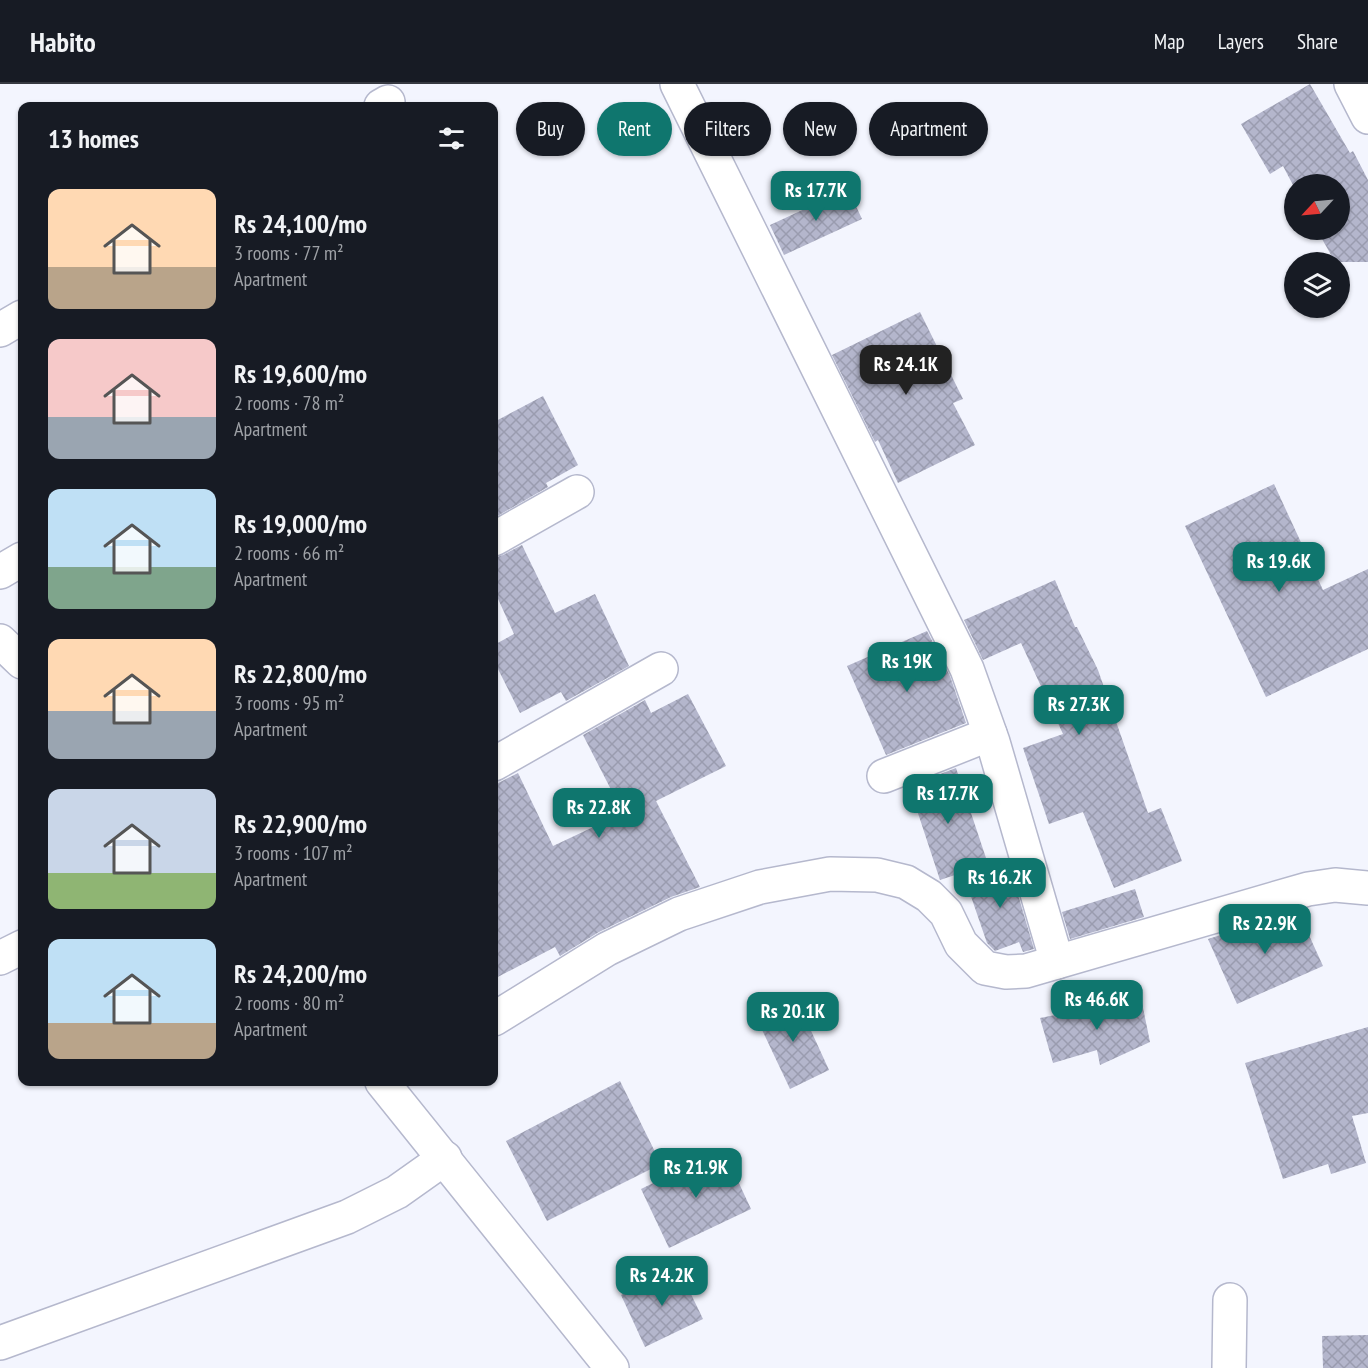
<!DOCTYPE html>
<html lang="en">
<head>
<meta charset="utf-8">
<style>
  :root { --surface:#171b24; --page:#20242c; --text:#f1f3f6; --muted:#9ea1a6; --line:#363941; --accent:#0f766e }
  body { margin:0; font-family:"PT Sans Narrow",sans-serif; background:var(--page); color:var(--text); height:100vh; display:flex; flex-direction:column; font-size:22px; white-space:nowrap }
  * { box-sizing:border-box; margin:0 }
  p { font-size:20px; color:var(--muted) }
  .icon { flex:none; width:33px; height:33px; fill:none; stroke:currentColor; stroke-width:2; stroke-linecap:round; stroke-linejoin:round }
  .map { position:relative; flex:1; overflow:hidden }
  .drawer { position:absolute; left:18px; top:18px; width:480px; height:984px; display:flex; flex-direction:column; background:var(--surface); border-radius:12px; box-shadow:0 2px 4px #0004 }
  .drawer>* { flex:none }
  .guide { position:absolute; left:516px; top:18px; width:570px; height:54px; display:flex; gap:12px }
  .needle { width:39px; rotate:244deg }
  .controls { position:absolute; left:1284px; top:90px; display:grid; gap:12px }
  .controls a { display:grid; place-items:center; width:66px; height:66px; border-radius:50%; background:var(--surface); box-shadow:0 2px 4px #0004; font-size:30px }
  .price { position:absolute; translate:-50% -51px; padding:0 14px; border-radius:12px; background:var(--accent); color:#fff; font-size:20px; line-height:39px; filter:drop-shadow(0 2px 3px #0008) }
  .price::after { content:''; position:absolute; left:50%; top:36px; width:18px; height:14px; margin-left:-9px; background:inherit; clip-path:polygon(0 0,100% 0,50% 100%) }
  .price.selected { background:#222; color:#fff }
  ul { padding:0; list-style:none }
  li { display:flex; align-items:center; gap:18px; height:150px; padding:0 30px }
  li span { display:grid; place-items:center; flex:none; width:168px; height:120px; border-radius:12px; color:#555 }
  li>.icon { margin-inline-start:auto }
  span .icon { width:72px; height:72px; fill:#fffc; stroke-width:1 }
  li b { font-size:26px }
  h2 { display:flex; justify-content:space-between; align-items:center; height:72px; padding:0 30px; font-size:26px }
  .pill { padding:0 21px; border-radius:27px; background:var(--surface); box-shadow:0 2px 4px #0004; font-size:21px; line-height:54px }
  .pill.selected { background:var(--accent); color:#fff }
  header { display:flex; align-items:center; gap:36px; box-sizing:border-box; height:84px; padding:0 30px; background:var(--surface); border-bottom:2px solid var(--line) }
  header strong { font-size:28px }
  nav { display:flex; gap:33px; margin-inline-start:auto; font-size:21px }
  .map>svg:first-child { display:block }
  .building { fill:url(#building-cross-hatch) }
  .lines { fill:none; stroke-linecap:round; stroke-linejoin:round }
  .minor-casing { stroke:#b5b8cd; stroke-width:36 }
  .minor { stroke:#fff; stroke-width:33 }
</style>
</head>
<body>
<header>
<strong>Habito</strong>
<nav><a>Map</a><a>Layers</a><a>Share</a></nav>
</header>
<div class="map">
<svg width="1368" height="1284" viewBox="0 0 1368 1284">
  <defs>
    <pattern id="building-cross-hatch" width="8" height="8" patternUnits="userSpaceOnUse" patternTransform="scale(1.5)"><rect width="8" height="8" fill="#b4b6cc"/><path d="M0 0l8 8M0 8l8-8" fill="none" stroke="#9a9caf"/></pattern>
  </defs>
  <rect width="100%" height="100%" fill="#f3f5fe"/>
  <g class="building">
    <polygon points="1310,0 1350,69 1353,67 1368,96 1368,178 1335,178 1317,146 1340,146 1340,100 1294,100 1294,103 1283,82 1270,90 1241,40"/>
    <polygon points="848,105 862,135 784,171 770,141"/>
    <polygon points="920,228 963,315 953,319 975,361 898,399 878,356 875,358 832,271"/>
    <polygon points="543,312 578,381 546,399 548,403 494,434 494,338"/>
    <polygon points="1274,400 1323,506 1368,485 1368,565 1266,613 1185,442"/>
    <polygon points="522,461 555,529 595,510 629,582 566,617 561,608 520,629 494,577 494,561 514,550 494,506 494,474 503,471"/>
    <polygon points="1055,496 1075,543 1077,543 1098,586 1148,729 1161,724 1182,777 1114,804 1083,728 1049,740 1023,664 1063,650 1021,559 983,576 964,536"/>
    <polygon points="927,547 950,592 966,639 886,671 847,582"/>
    <polygon points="688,610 726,682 656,717 700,803 671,813 599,848 560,872 555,863 494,895 494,701 518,689 553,762 623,729 583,651 645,616 651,629"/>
    <polygon points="956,684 988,780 940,796 909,702"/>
    <polygon points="1009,780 1034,865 1023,868 1019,858 995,867 987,859 965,795"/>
    <polygon points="1135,805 1144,833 1070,855 1062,828"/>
    <polygon points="1298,827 1323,882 1237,920 1208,855"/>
    <polygon points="796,914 829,986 790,1005 756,933"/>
    <polygon points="1141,914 1150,958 1100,981 1097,966 1053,979 1040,934"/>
    <polygon points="1368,943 1368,1029 1352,1032 1366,1079 1331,1090 1328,1080 1283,1095 1245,979"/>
    <polygon points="620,997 661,1080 547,1137 506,1057"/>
    <polygon points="723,1065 751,1125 669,1164 641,1105"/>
    <polygon points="678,1183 703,1235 645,1263 621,1211"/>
    <polygon points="1368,1251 1368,1284 1323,1284 1322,1252"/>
  </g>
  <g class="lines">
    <g class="minor-casing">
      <g id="minor">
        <polyline points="677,0 967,585 993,658 1057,878"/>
        <polyline points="1351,0 1368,33"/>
        <polyline points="381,22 388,18"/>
        <polyline points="0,246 22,233"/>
        <polyline points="494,455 577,408"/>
        <polyline points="0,488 22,475"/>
        <polyline points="0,557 22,578"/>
        <polyline points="494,680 661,585"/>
        <polyline points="884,692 990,650"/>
        <polyline points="0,874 22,863"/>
        <polyline points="494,935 607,865 679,830 760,803 830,790 877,791 906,798 929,812 946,829 961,860 985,884 1006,888 1026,887 1308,805 1335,801 1368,804"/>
        <polyline points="382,998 612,1284"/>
        <polyline points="0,1259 347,1133 397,1108 445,1074"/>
        <polyline points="1229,1284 1230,1216"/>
      </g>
    </g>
    <use href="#minor" class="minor"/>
  </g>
</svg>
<div class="controls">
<a><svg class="needle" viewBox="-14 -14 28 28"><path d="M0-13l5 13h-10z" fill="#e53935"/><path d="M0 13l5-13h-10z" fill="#9ea1a6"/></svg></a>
<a><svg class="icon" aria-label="layers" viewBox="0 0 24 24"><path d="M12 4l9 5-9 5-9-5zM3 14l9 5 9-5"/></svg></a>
</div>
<b class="price" style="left:816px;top:138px">Rs 17.7K</b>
<b class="price selected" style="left:906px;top:312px">Rs 24.1K</b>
<b class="price" style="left:1279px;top:509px">Rs 19.6K</b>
<b class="price" style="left:907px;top:609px">Rs 19K</b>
<b class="price" style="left:1079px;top:652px">Rs 27.3K</b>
<b class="price" style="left:948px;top:741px">Rs 17.7K</b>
<b class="price" style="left:599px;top:755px">Rs 22.8K</b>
<b class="price" style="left:1000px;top:825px">Rs 16.2K</b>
<b class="price" style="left:1265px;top:871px">Rs 22.9K</b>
<b class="price" style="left:1097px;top:947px">Rs 46.6K</b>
<b class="price" style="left:793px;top:959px">Rs 20.1K</b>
<b class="price" style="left:696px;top:1115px">Rs 21.9K</b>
<b class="price" style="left:662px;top:1223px">Rs 24.2K</b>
<div class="guide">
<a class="pill">Buy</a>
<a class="pill selected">Rent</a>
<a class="pill">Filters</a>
<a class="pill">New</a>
<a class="pill">Apartment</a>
</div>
<section class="drawer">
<h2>13 homes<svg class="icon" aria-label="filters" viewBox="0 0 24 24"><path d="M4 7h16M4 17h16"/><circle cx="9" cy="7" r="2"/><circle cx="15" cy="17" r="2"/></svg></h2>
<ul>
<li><span style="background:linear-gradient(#ffd9b3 65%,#b9a48a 0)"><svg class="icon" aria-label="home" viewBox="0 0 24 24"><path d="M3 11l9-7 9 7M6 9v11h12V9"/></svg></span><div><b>Rs 24,100/mo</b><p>3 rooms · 77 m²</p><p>Apartment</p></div></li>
<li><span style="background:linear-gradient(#f6c9c9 65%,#9aa5b1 0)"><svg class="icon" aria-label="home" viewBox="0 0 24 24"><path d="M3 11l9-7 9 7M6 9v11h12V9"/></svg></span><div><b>Rs 19,600/mo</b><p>2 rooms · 78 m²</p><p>Apartment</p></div></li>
<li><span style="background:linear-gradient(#bfe0f5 65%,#7fa58c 0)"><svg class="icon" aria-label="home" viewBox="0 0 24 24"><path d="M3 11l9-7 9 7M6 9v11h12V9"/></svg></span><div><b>Rs 19,000/mo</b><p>2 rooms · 66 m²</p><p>Apartment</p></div></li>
<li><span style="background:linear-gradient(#ffd9b3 60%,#9aa5b1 0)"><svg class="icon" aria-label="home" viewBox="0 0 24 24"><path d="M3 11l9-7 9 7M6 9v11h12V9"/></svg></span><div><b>Rs 22,800/mo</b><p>3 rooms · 95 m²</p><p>Apartment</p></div></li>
<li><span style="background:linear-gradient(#c9d6e8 70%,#8fb573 0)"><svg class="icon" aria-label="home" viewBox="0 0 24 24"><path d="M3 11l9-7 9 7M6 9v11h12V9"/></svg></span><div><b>Rs 22,900/mo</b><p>3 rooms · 107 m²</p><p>Apartment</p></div></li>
<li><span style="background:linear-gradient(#bfe0f5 70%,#b9a48a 0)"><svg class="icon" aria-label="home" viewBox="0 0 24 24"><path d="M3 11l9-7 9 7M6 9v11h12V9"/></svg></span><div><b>Rs 24,200/mo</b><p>2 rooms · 80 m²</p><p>Apartment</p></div></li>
</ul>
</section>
</div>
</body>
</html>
